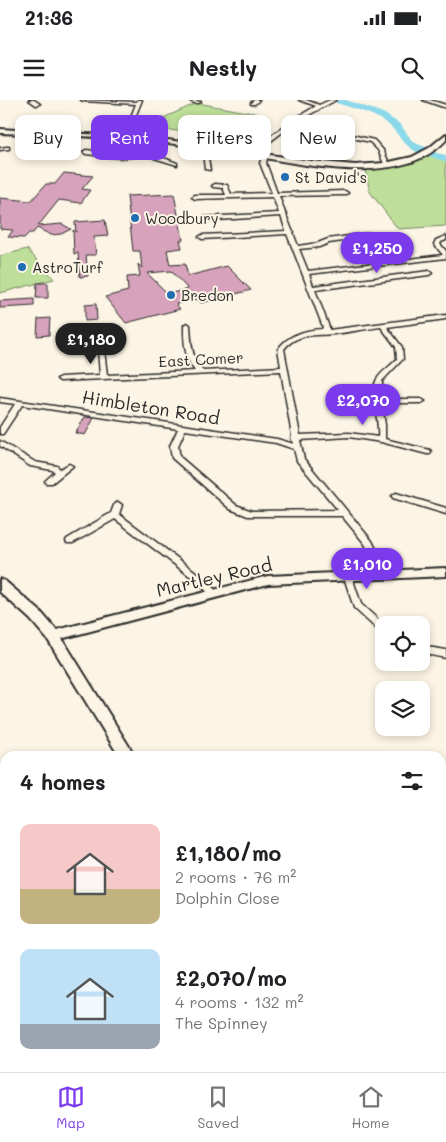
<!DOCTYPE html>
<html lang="en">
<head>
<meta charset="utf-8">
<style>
  :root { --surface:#fff; --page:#f6f6f6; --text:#202124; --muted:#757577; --line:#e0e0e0; --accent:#7c3aed }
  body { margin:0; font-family:Mali,sans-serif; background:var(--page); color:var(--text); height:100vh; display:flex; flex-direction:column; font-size:19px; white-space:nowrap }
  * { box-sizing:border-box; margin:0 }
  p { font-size:16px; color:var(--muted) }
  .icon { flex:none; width:28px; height:28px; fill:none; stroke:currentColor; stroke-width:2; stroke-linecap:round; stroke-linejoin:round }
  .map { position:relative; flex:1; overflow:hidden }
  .drawer { position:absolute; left:0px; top:651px; width:446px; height:321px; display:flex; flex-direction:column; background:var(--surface); border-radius:15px 15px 0 0; box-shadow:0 2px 8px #0003 }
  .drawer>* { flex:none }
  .banner { position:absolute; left:15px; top:15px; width:416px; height:45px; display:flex; gap:10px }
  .controls { position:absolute; left:375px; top:516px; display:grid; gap:10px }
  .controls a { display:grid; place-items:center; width:55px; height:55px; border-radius:10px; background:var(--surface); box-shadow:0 2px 8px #0003; font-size:25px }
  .price { position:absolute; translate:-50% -42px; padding:0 11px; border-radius:18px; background:var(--accent); color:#fff; font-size:16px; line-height:32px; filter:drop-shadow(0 1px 2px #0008) }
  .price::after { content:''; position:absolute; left:50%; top:30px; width:15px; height:11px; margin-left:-8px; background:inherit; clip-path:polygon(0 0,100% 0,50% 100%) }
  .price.active { background:#222; color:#fff }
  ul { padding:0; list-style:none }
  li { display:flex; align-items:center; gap:15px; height:125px; padding:0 20px }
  li span { display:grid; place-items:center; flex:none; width:140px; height:100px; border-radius:10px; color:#555 }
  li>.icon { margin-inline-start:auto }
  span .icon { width:60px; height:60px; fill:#fffc; stroke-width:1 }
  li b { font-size:21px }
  h2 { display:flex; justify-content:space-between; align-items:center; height:60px; padding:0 20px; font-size:21px }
  .chip { padding:0 18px; border-radius:10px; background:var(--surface); box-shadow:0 2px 8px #0003; font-size:18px; line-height:45px }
  .chip.active { background:var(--accent); color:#fff }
  .status { display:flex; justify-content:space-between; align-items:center; height:35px; padding:0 25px; background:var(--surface); direction:ltr }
  .status svg { height:14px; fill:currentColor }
  header { display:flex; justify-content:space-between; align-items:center; height:65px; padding:0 20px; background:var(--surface); font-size:22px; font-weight:700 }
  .menu { display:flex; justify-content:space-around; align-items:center; height:70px; border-top:1px solid var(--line); background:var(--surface); font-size:14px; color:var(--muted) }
  .menu a { display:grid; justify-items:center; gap:2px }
  .menu .active { color:var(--accent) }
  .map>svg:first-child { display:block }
  .green { fill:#bddf99; stroke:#748562 }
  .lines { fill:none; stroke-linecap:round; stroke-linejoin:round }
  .river { fill:#8bd8ea; fill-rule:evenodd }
  .building { fill:#d7a2bb; stroke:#2b2b2b; fill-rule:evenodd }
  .minor-casing { stroke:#2b2b2b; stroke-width:3 }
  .tertiary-casing { stroke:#2b2b2b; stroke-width:4 }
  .secondary-casing { stroke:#2b2b2b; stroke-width:4 }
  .primary-casing { stroke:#2b2b2b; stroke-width:4 }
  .minor { fill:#fcf5e5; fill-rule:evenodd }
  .tertiary { fill:#fcf5e5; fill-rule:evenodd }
  .secondary { fill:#fcf5e5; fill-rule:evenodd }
  .primary { fill:#fcf5e5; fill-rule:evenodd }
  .poi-dot { fill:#1f6fb2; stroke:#fcf5e5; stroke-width:2 }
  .labels { text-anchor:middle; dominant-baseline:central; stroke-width:4; stroke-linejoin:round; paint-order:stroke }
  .far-poi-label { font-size:15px; fill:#2b2b2b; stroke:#fcf5e5; text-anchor:start }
  .far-street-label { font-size:15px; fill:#2b2b2b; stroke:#fcf5e5 }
  .street-label { font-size:18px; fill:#2b2b2b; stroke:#fcf5e5 }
</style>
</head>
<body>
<div class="status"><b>21:36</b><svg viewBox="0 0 49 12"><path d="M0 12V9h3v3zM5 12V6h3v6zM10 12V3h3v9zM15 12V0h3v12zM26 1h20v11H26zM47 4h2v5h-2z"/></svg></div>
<header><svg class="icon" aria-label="menu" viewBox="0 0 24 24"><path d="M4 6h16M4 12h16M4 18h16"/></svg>Nestly<svg class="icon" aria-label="search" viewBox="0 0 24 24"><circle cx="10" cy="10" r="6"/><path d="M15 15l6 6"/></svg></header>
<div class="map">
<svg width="446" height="972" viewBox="0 0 446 972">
  <rect width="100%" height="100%" fill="#fcf5e5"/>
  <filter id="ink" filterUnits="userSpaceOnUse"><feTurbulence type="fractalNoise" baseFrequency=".02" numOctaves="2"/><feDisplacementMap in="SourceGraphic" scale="10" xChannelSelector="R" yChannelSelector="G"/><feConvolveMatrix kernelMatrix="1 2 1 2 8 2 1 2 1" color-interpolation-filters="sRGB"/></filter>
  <g filter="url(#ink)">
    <g class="green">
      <polygon points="197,3 259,14 231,37 159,29 166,20 161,19"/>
      <polygon points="433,54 446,59 446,126 398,129 370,92 365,70 414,63"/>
      <polygon points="27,149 54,179 0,193 0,156"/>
    </g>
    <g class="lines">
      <path class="river" d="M335,0H346L383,13L400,24L413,42L430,49L431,52L446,55V62L429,56L428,53C405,55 401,31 383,21C369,12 352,8 336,3Z"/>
    </g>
    <g class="building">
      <polygon points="64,73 93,76 82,89 90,90 81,103 59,100 38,126 62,124 71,129 61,134 51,135 37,128 33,133 29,133 24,138 8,137 13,130 0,129 0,98 31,101 46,84 55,84"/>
      <path d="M174,94L183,140H180L182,148L167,150L170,165L185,164L188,176L227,166L251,190L201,203L197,199L176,204L180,209L126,223L105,197L128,191L127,177L140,176L138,164L142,168L140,151H133L127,96ZM171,171L188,189L168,194L147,173Z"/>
      <polygon points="105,120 108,136 94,137 96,155 86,155 88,176 80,177 78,153 74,154 73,130 76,132 75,122"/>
      <polygon points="37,183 48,183 48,198 36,198"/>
      <polygon points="34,199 34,206 0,208 0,201"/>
      <polygon points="96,204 97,220 85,221 85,205"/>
      <polygon points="50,218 49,235 37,236 38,219"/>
      <polygon points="85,317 94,318 85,335 75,333"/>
    </g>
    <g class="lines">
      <g class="minor-casing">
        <g id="minor">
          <polygon points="29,0 34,0 40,4 36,5"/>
          <polygon points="81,0 137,2 138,0 142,0 127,37 125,38 123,37 136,4 83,1"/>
          <path d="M190,0L201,2C199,4 192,3 190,1Z"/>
          <polygon points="254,0 259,0 255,4 251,4 251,3"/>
          <polygon points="299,0 306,0 319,5 330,0 336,0 296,22 374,40 383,50 390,65 389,66 385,66 378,50 370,42 293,24 254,54 250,54 250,52 288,23 288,21 291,21 316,6"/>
          <polygon points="423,0 430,0 446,5 446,8"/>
          <polygon points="154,40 158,41 153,49 158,56 177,63 177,65 154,58 152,55 120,58 86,54 83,52 86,50 120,54 150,52 149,49"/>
          <polygon points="202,45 206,46 210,70 205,69"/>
          <polygon points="7,47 9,47 9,49 0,50 0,48"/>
          <path d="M263,54L268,55L266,63L277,93L345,91L348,93L345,95L279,96L285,113L287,114L286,115L292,130L294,132L293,133L298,146L318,143L328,139L370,133L373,135L370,137L329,143L319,147L299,149L308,171L443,155L434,144L436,140L446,136V140L441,142L440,144L446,151V158L309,174L313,186L429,171L432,173L429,175L315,190L329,227V230L446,215V219L387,227L402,247L403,259L382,281V299H421L425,301L421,303H382L385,325V339L430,350L431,352L430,354H427L381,342L349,337L300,340L304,359L372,441L389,476L385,479L381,476L365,444L342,416H248L230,409L172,358L170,346L178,329L22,305L3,334H0V327L15,304L0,302V298L277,339L294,344L291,338L292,336L281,271L60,281L57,279L60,277L100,275L98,250L101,248L104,250L107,275L195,271C184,257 184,242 184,225L187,223L190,225C191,242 191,258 203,271L281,267L278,249C288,235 305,230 322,229L323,227L287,134L202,139L199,137L202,135L286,131L281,116L202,121L199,119L202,117L279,113L273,97L195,99L192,97L195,95H226L223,88L213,87L212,86L215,84L227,85L231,94L272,93L260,63ZM381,227L396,247L397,259C391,266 382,271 377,279C369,292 380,321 378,337L349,333L300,335L284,249C298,232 316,236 334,234C350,232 365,229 381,227ZM185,330L276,343L294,349L297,361L338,410L252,411L236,405L180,357L178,346Z"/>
          <polygon points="0,341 35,362 57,366 60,369 69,364 73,366 52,383 46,383 45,381 55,372 52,370 30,366 0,346"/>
          <polygon points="396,393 446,408 446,414 393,398 392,396"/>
          <polygon points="118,402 122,405 119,414 205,479 216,491 217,493 216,495 210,495 199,483 115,419 73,443 67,443 66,441 67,439 111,413 114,405"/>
          <polygon points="348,474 352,477 361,504 384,525 384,534 381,533 354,508 344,477"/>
          <polygon points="421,546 446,550 446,558 421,553"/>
          <polygon points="441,731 446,734 446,746 441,744"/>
          <polygon points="139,968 152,968 153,972 140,972"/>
          <polygon points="258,968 274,968 273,972 257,972"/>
        </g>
      </g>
      <g class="tertiary-casing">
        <path id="tertiary" d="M0,29L154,38L312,61L355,65L385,63L412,57L429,48L446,34V40C401,90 296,63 238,53C212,49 186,45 159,42C106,36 53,35 0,33Z"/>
      </g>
      <g class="secondary-casing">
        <polygon id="secondary" points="446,468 446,476 268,484 53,541 48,539 46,536 48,533 53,531 268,476"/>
      </g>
      <g class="primary-casing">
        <g id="primary">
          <polygon points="0,479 5,481 40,511 58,532 135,656 119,656 48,540 30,519 0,492"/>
          <polygon points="391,968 414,968 416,972 393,972"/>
        </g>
      </g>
      <use href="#minor" class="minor"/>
      <use href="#tertiary" class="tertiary"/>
      <use href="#secondary" class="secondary"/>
      <use href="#primary" class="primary"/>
    </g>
  </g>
  <g class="poi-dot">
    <circle cx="285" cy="77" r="5"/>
    <circle cx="135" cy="118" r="5"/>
    <circle cx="22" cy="167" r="5"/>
    <circle cx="171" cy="195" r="5"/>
  </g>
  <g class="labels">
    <g class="far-poi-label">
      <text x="295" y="77">St David's</text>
      <text x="145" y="118">Woodbury</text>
      <text x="32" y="167">AstroTurf</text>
      <text x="181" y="195">Bredon</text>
    </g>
    <g class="far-street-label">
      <text transform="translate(201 259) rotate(-3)">East Comer</text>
    </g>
    <g class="street-label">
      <text transform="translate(151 307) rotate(9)">Himbleton Road</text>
      <text transform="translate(214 477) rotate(-13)">Martley Road</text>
    </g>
  </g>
</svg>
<div class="controls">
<a><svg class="icon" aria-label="locate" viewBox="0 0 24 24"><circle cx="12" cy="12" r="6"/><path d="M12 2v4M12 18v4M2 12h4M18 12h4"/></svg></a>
<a><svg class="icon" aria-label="layers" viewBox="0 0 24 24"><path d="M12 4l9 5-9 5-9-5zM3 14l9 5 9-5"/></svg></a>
</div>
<b class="price" style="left:377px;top:174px">£1,250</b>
<b class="price active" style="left:91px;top:265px">£1,180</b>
<b class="price" style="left:363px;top:326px">£2,070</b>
<b class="price" style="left:367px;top:490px">£1,010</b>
<div class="banner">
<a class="chip">Buy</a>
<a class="chip active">Rent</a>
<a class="chip">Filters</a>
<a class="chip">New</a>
</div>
<section class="drawer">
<h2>4 homes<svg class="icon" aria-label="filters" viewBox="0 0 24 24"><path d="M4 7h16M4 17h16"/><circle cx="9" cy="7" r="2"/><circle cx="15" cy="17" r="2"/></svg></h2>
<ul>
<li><span style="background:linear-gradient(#f6c9c9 65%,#c2b280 0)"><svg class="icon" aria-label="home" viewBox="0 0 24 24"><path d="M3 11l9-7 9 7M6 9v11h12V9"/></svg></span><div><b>£1,180/mo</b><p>2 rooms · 76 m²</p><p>Dolphin Close</p></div></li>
<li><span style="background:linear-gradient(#bfe0f5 75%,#9aa5b1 0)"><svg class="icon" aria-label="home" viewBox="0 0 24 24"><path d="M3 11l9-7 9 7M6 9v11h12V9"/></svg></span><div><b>£2,070/mo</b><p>4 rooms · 132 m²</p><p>The Spinney</p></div></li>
</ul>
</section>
</div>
<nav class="menu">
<a class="active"><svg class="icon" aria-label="map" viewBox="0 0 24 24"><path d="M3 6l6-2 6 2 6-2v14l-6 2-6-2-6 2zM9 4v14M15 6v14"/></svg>Map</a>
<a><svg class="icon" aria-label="saved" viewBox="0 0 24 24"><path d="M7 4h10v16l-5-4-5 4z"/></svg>Saved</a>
<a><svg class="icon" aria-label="home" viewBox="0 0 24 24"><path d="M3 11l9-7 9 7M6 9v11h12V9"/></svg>Home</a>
</nav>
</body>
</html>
